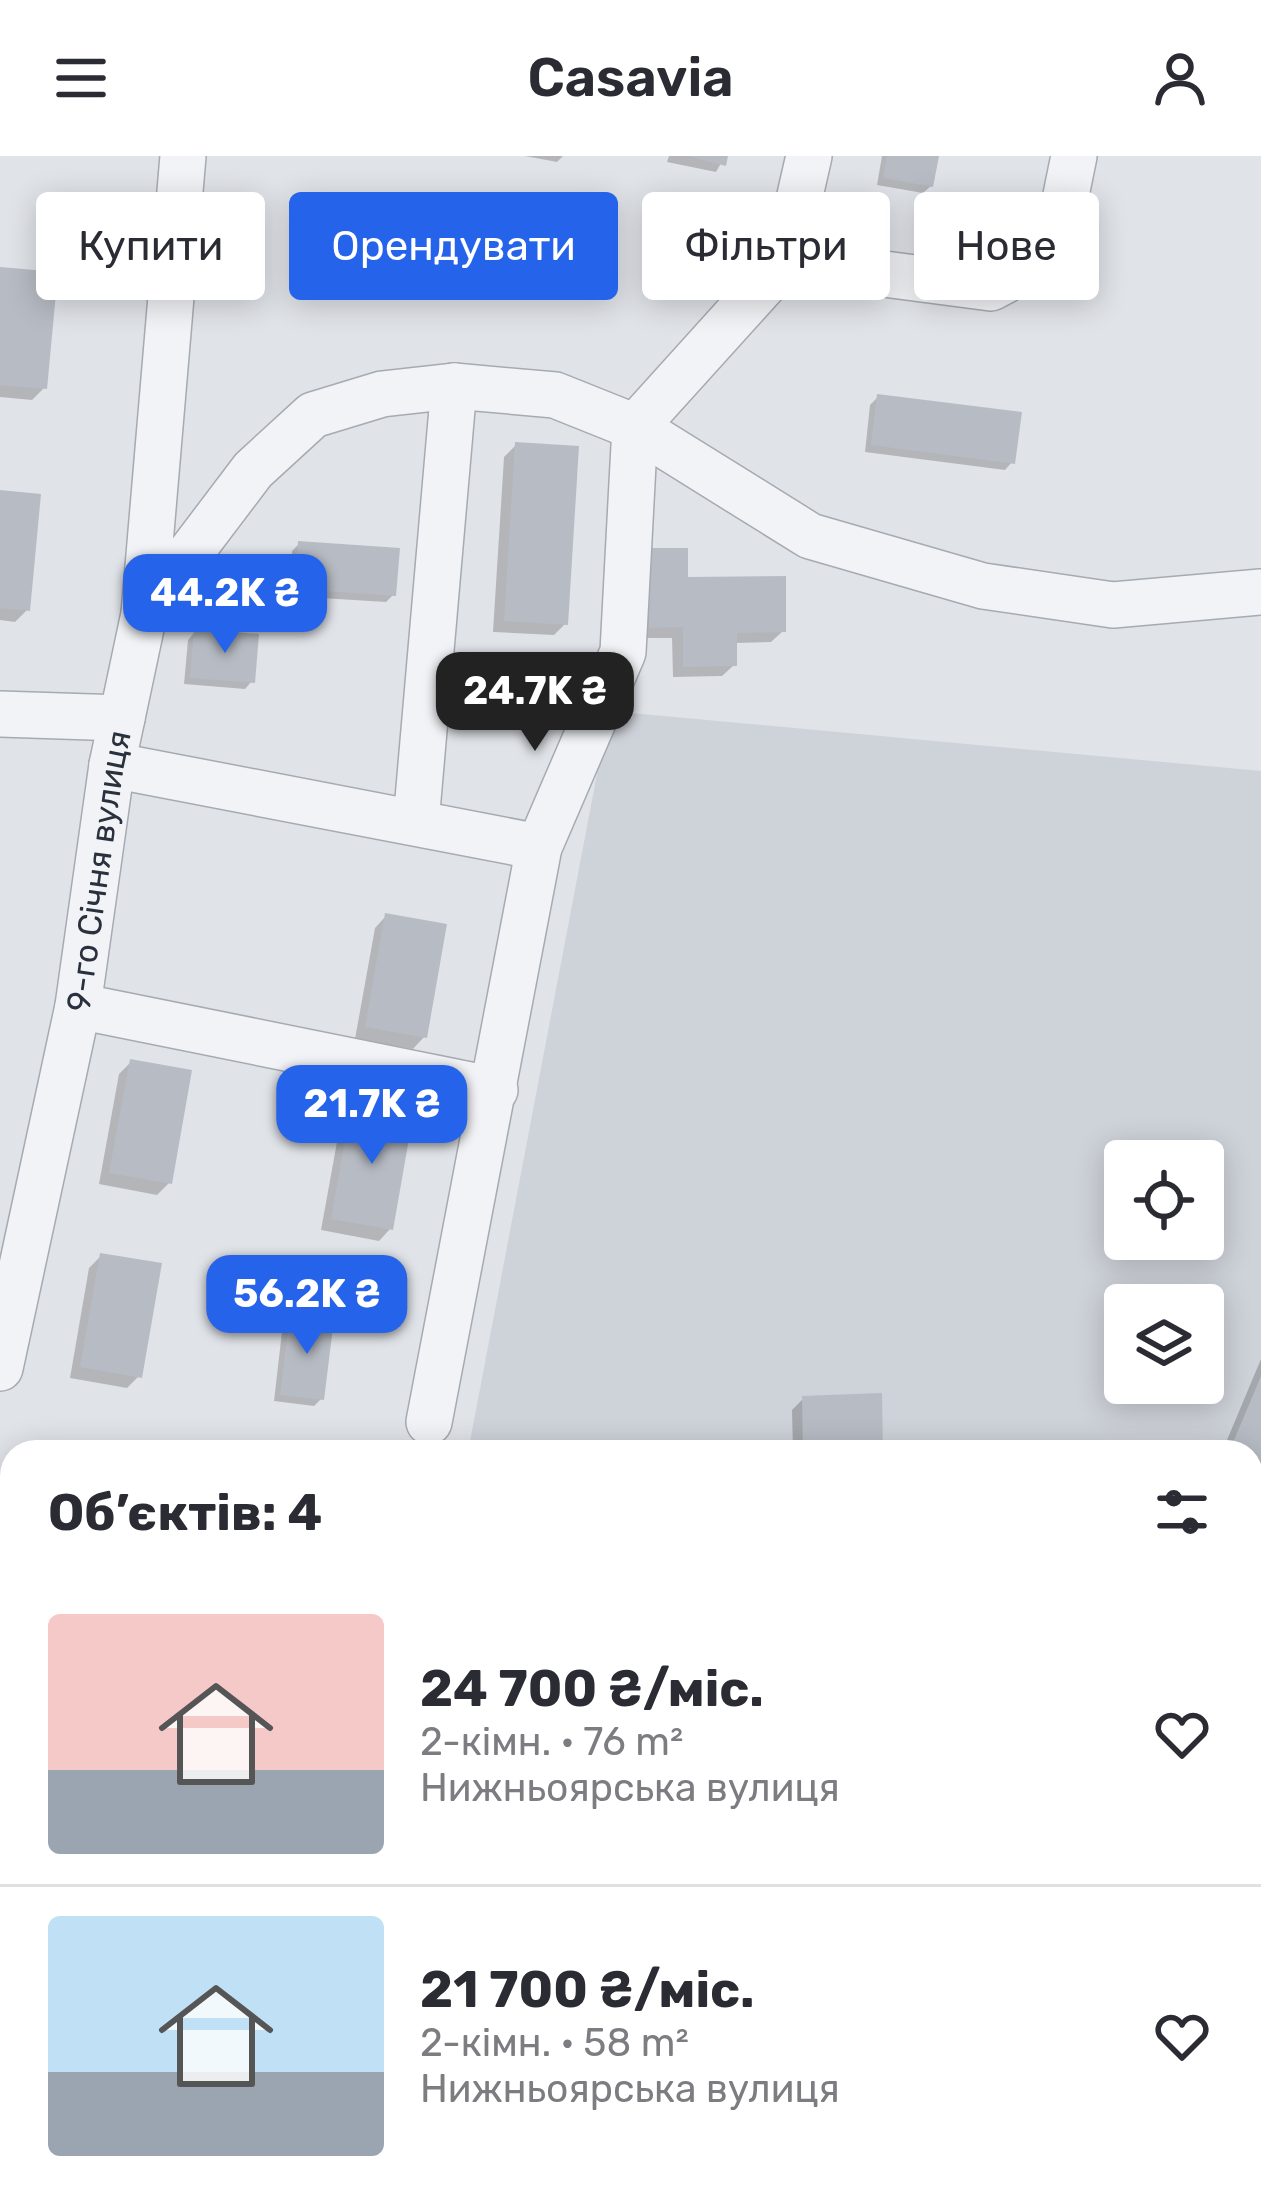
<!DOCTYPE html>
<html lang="uk">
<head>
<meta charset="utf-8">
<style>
  :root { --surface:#fff; --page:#f7f7f7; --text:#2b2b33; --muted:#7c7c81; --line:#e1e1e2; --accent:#2563eb }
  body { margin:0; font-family:Rubik,sans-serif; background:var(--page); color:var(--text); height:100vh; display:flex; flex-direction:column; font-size:45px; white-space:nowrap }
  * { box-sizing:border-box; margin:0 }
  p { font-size:39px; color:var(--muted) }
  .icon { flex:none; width:66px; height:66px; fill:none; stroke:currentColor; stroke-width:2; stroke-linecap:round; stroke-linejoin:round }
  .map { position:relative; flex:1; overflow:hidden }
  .side { position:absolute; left:0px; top:1284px; width:1263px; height:771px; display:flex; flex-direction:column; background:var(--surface); border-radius:36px 36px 0 0; box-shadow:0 6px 30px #0003 }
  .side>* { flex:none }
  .guide { position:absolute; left:36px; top:36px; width:1191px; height:108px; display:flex; gap:24px }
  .controls { position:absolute; left:1104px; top:984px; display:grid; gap:24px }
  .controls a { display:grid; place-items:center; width:120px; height:120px; border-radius:12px; background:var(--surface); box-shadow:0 6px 30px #0003; font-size:60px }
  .price { position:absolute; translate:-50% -102px; padding:0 27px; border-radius:24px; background:var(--accent); color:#fff; font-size:39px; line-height:78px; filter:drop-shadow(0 3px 6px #0008) }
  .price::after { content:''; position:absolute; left:50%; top:72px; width:36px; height:27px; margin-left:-18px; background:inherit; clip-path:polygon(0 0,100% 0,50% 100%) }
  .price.selected { background:#222; color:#fff }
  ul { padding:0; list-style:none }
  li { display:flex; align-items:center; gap:36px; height:300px; padding:0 48px }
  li+li { border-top:3px solid var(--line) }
  li span { display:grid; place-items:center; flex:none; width:336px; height:240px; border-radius:12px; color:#555 }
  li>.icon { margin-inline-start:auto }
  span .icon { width:144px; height:144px; fill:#fffc; stroke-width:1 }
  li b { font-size:51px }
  h2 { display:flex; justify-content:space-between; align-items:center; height:144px; padding:0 48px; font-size:51px }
  .chip { padding:0 42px; border-radius:12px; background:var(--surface); box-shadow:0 6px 30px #0003; font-size:42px; line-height:108px }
  .chip.selected { background:var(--accent); color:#fff }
  header { display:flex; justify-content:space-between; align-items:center; height:156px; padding:0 48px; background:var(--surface); font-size:54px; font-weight:600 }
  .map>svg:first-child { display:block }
  .built { fill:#ced2d9; fill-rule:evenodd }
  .green { fill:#c5d1c1 }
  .shadow { fill:#0003 }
  .building { fill:#b7bcc4 }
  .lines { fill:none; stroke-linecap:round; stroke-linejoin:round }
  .minor-casing { stroke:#a6aab2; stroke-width:48 }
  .minor { stroke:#f2f3f6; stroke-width:45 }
  .labels { text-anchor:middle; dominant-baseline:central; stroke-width:10; stroke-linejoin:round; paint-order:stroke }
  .street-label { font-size:33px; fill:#2a313e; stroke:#eff1f5 }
</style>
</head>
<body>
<header><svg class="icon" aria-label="menu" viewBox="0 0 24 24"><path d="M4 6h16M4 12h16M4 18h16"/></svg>Casavia<svg class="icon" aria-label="person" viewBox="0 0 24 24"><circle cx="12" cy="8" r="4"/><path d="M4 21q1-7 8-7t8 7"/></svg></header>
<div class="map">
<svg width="1261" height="2054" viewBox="0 0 1261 2054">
  <rect width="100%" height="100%" fill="#e0e3e8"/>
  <g class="built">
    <path d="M609,555L1261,615V1418L1251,1430V1296H468ZM1125,1005H1203V1083H1125ZM1125,1149H1203V1227H1125Z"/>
    <polygon points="119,2043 822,2043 821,2054 123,2054"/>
  </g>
  <polygon class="green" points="1261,1644 1261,1747 1251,1745 1251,1669"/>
  <g class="shadow">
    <polygon points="525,0 563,0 557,6"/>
    <polygon points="669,0 725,0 716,16 667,6"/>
    <polygon points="882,0 936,0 931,30 923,37 877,29"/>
    <polygon points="0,114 44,232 32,244 0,241"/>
    <polygon points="878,241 1012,306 1005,314 865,296 870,249"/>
    <polygon points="516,289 565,468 554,479 493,476 504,301"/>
    <polygon points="0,337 27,454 15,466 0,464"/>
    <polygon points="299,388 393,439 386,446 289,440 292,395"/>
    <polygon points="638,407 685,424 783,475 771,486 734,487 734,509 722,520 673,521 672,482 638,482"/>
    <polygon points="195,476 252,525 245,533 184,528 188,484"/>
    <polygon points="386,760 424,881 413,893 355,883 375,772"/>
    <polygon points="131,906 169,1027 157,1039 99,1028 119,918"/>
    <polygon points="352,952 390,1073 379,1085 321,1074 341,964"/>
    <polygon points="101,1100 139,1220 127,1232 70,1222 89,1112"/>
    <polygon points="291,1160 321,1243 314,1250 274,1245 283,1167"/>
    <polygon points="1261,1203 1261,1412 1257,1416 1251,1413 1251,1296 1222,1296"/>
    <polygon points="803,1243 880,1296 793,1296 792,1254"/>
    <polygon points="610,2043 707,2043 706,2054 609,2054"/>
    <polygon points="932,2043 1033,2043 1051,2054 927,2054"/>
  </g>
  <g class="building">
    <polygon points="688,0 728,0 726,10"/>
    <polygon points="887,0 939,0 933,31 883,22"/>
    <polygon points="0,111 58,116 47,233 0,229"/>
    <polygon points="877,238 1022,256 1015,308 871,289"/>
    <polygon points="515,286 579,290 568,469 504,465"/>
    <polygon points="0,334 41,338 30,455 0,452"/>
    <polygon points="298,385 400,392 396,440 295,433"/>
    <polygon points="648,392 688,392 688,421 786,420 786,476 737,477 737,510 683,511 683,471 649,472"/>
    <polygon points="194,473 259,478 255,527 190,522"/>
    <polygon points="385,757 447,768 427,882 365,871"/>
    <polygon points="130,903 192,914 172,1028 109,1017"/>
    <polygon points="351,949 413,960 393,1074 331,1063"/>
    <polygon points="100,1097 162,1107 142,1222 80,1211"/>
    <polygon points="290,1157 334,1163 324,1244 280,1239"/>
    <polygon points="1261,1220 1261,1395 1251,1419 1251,1296 1229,1296"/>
    <polygon points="882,1237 883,1296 803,1296 802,1240"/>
    <polygon points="228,2043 299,2043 297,2054 227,2054"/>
    <polygon points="628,2043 710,2043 709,2054 627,2054"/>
    <polygon points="940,2043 1055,2043 1054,2054 939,2054"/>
  </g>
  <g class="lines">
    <g class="minor-casing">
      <g id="minor">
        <polyline points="785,105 991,132 1054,98 1074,0"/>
        <polyline points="144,458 253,314 313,259 382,238 454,230 555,239 635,271 810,380 983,430 1113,449 1261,436"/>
        <polyline points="0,558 122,562"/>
        <polyline points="112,609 539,691"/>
        <polyline points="416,666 454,230"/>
        <polyline points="78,850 495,934"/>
        <path id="s1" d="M0,1212L78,850L112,609L144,458L183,0"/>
        <polyline points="429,1266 539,691 623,496 635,271 785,105 809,0"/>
        <polyline points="0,1413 12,1415"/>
        <polyline points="0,1785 12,1785"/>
        <polyline points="1251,1787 1261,1787"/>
        <polyline points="0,1949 12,1945"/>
        <polyline points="483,2043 486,2054"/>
        <polyline points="854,2054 855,2043"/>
      </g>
    </g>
    <use href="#minor" class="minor"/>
  </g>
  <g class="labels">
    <g class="street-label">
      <text stroke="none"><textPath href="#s1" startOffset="507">9-го Січня вулиця</textPath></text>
    </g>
  </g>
</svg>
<div class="controls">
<a><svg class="icon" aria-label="locate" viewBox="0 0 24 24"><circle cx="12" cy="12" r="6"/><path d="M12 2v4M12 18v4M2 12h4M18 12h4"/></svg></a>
<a><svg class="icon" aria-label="layers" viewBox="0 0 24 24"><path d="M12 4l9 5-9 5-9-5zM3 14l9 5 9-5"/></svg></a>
</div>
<b class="price" style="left:225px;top:500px">44.2K ₴</b>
<b class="price selected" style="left:535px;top:598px">24.7K ₴</b>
<b class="price" style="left:372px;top:1011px">21.7K ₴</b>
<b class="price" style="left:307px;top:1201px">56.2K ₴</b>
<div class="guide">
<a class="chip">Купити</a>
<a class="chip selected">Орендувати</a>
<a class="chip">Фільтри</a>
<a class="chip">Нове</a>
</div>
<section class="side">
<h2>Об’єктів: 4<svg class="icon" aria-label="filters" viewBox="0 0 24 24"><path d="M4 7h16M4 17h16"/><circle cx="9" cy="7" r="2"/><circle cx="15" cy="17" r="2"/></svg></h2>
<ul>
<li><span style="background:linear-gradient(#f6c9c9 65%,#9aa5b1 0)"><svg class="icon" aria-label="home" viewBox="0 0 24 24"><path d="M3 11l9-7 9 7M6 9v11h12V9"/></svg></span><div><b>24 700 ₴/міс.</b><p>2-кімн. · 76 m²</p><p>Нижньоярська вулиця</p></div><svg class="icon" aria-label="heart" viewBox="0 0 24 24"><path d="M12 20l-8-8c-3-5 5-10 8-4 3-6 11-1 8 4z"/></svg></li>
<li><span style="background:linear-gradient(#bfe0f5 65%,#9aa5b1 0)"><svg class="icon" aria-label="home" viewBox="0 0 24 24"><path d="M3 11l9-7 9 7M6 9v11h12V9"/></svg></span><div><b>21 700 ₴/міс.</b><p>2-кімн. · 58 m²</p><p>Нижньоярська вулиця</p></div><svg class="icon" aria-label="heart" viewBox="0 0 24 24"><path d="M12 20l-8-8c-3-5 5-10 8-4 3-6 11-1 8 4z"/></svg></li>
</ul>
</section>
</div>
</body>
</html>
